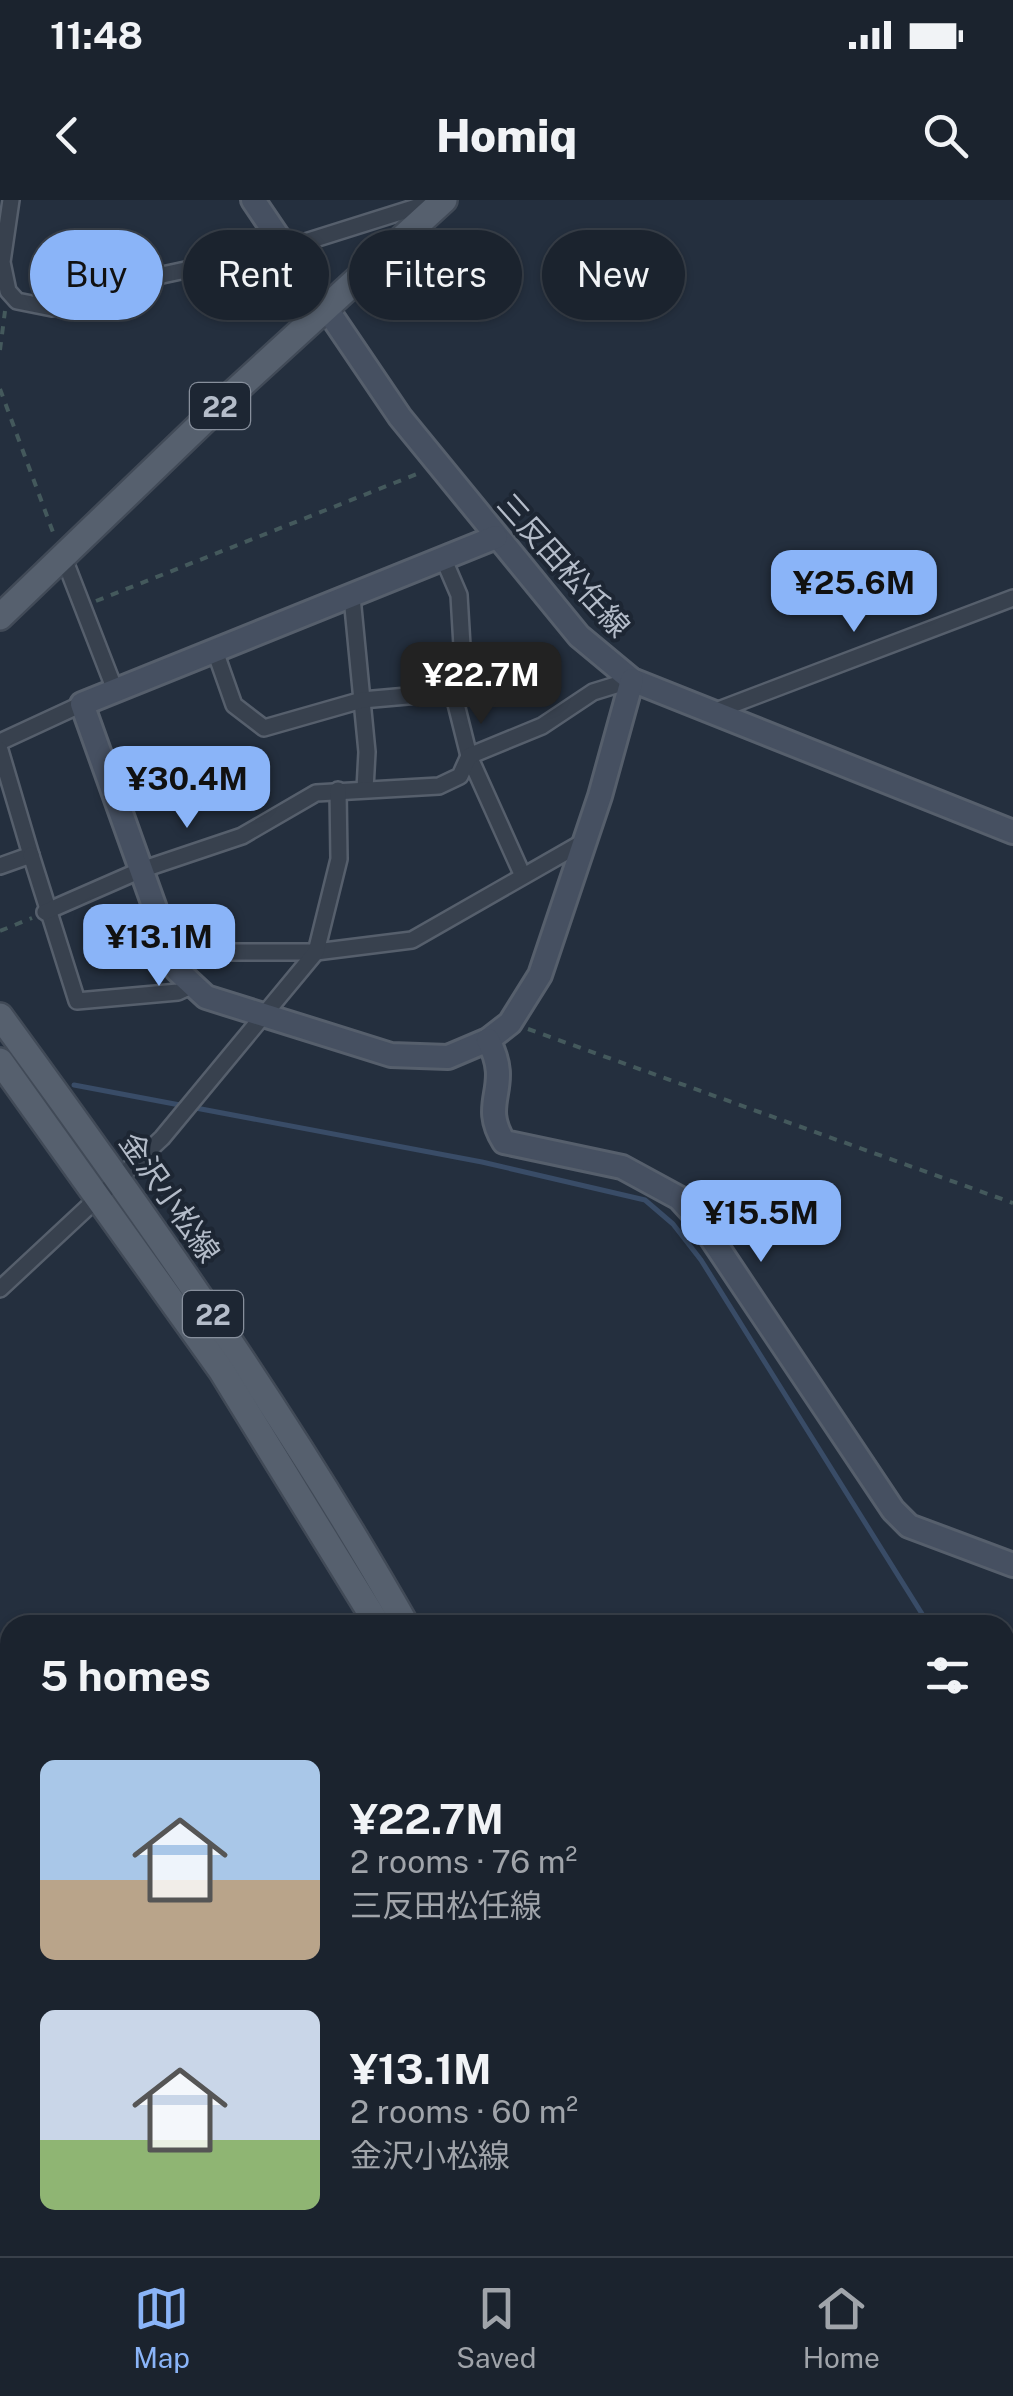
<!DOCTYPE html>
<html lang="en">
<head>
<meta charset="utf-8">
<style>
  :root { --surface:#1b232e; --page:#282f3a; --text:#f1f3f6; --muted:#a0a4aa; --line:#39404a; --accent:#8ab4f8 }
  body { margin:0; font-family:"Public Sans","Noto Sans JP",sans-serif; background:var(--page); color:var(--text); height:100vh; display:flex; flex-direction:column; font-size:38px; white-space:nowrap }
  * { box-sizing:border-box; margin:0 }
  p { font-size:32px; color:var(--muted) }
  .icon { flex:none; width:55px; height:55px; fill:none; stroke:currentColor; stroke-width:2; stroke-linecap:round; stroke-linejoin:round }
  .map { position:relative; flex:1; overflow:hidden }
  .sheet { position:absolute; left:0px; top:1415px; width:1015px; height:642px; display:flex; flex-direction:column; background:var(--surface); border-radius:30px 30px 0 0; box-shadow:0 2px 8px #0004,0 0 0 2px var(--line) }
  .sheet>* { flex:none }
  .top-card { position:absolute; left:30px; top:30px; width:955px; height:90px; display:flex; gap:20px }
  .price { position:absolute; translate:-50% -85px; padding:0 22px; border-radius:20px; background:var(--accent); color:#111; font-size:32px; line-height:65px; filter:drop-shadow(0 2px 5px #0008) }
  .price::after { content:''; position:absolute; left:50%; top:60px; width:30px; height:22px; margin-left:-15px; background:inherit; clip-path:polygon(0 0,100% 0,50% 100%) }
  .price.active { background:#222; color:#fff }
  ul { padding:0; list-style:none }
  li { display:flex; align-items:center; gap:30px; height:250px; padding:0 40px }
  li span { display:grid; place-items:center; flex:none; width:280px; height:200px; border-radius:15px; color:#555 }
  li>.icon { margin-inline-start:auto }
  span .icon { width:120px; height:120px; fill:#fffc; stroke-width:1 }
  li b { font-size:42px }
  h2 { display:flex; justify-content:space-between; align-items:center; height:120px; padding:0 40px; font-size:42px }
  .tag { padding:0 35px; border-radius:45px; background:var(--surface); box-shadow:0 2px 8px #0004,0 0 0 2px var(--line); font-size:35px; line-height:90px }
  .tag.active { background:var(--accent); color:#111 }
  .status { display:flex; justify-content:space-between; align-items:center; height:70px; padding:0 50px; background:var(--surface); direction:ltr }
  .status svg { height:28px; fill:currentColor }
  header { display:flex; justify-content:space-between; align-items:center; height:130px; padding:0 40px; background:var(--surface); font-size:45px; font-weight:800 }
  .menu { display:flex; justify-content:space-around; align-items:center; height:140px; border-top:2px solid var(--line); background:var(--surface); font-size:28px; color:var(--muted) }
  .menu a { display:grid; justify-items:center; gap:5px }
  .menu .active { color:var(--accent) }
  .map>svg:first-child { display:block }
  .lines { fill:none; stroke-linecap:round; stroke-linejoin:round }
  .stream { stroke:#394c67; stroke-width:5 }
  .street-casing { stroke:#565f6c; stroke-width:20 }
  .secondary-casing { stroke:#565f6c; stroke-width:28 }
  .primary-casing { stroke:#414a57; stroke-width:30 }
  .path { stroke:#44595c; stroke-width:4; stroke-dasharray:8 8; stroke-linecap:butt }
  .street { stroke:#38414e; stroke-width:15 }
  .secondary { stroke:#465061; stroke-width:22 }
  .primary { stroke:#56606e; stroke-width:25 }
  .labels { text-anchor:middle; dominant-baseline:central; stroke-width:8; stroke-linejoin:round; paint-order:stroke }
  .shield { fill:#1d2633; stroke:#878f9c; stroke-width:2.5 }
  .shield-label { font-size:28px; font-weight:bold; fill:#b4bcc9 }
  .street-label { font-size:30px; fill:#b4bcc9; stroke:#1d2633 }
</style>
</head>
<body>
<div class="status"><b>11:48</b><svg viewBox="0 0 49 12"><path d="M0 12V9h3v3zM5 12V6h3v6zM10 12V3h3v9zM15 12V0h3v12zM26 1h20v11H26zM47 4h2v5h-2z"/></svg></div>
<header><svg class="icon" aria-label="back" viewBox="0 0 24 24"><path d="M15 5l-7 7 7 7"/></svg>Homiq<svg class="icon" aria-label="search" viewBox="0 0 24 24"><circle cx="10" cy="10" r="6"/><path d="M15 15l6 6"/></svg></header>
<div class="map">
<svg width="1013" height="2056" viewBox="0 0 1013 2056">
  <rect width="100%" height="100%" fill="#242f3e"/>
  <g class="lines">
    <g class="stream">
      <polyline points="74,885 482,962 645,1000 673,1024 701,1060 929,1425"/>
      <polyline points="1005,1535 1013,1547"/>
    </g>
    <g class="street-casing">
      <g id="street">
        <polyline points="11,0 2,62 8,91 17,101 52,108 139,80 283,49 426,4"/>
        <polyline points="63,356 115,490"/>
        <polyline points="444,360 459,395 462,446 453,492 469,556 523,676"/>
        <polyline points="352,397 367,552 365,589"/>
        <polyline points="215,451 234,505 264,528 362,500 453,492"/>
        <polyline points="713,512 1013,398"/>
        <polyline points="0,542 82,504"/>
        <polyline points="0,550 31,655 0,666"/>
        <polyline points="31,655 77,801 178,792 191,786"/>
        <polyline points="45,712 141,670 242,636 316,593 439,586 460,576 469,556 542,526 593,492 632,480"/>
        <polyline points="171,752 316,752 412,740 585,641"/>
        <polyline points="0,1089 162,938 316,752 339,659 338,590"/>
        <polyline points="0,1458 10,1469"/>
        <polyline points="0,1511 10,1498"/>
        <polyline points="1005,1717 1013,1719"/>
      </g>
    </g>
    <g class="secondary-casing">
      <g id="secondary">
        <polyline points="253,0 400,217 579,436 632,480 1013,632"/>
        <polyline points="496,337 82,504 177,770 206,797 391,855 448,857 488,840 510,823 540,775 600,596 632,480"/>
        <path d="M488,840C514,889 478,900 504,942L622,967L679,998L700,1021L893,1310L909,1326L1013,1365"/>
        <polyline points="0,1961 10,1952"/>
      </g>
    </g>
    <g class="primary-casing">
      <g id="primary">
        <polyline points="0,417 233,193 444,0"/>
        <path d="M0,816C144,1013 285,1212 406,1425"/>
        <polyline points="0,861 221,1170 378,1425"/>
        <polyline points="659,2048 662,2056"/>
        <polyline points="687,2048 690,2056"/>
      </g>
    </g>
    <g class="path">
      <polyline points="0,150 5,111"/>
      <polyline points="0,189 54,335"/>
      <polyline points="96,401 422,272"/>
      <polyline points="0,731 32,718"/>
      <polyline points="528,829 1013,1003"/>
      <polyline points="488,2056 489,2048"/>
    </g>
    <use href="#street" class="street"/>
    <use href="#secondary" class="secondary"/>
    <use href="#primary" class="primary"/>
  </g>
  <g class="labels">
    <g class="shield">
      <rect x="190" y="183" width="60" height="46" rx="8"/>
      <rect x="183" y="1091" width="60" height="46" rx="8"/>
    </g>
    <g class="shield-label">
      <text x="220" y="206">22</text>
      <text x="213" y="1114">22</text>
    </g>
    <g class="street-label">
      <text transform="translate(564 365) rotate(48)">三反田松任線</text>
      <text transform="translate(170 997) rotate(55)">金沢小松線</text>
    </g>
  </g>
</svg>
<b class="price" style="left:854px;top:435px">¥25.6M</b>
<b class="price active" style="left:481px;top:527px">¥22.7M</b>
<b class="price" style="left:187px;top:631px">¥30.4M</b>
<b class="price" style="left:159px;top:789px">¥13.1M</b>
<b class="price" style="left:761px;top:1065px">¥15.5M</b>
<div class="top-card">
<a class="tag active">Buy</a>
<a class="tag">Rent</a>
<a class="tag">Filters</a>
<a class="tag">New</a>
</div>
<section class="sheet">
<h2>5 homes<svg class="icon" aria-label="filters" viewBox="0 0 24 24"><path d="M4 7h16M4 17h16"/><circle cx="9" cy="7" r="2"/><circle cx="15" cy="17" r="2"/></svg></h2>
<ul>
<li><span style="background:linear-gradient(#a9c7e8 60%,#b9a48a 0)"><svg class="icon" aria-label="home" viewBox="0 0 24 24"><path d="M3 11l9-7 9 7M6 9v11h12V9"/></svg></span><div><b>¥22.7M</b><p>2 rooms · 76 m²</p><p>三反田松任線</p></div></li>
<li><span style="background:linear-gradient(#c9d6e8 65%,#8fb573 0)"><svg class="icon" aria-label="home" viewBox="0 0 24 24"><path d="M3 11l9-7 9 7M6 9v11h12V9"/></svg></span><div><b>¥13.1M</b><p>2 rooms · 60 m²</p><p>金沢小松線</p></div></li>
</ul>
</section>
</div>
<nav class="menu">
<a class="active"><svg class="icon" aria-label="map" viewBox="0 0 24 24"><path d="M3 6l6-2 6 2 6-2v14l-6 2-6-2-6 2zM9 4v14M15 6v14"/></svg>Map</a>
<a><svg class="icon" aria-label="saved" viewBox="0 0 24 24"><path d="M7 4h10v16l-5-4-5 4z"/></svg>Saved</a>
<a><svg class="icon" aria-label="home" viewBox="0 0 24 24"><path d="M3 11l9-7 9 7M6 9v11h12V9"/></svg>Home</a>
</nav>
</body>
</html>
